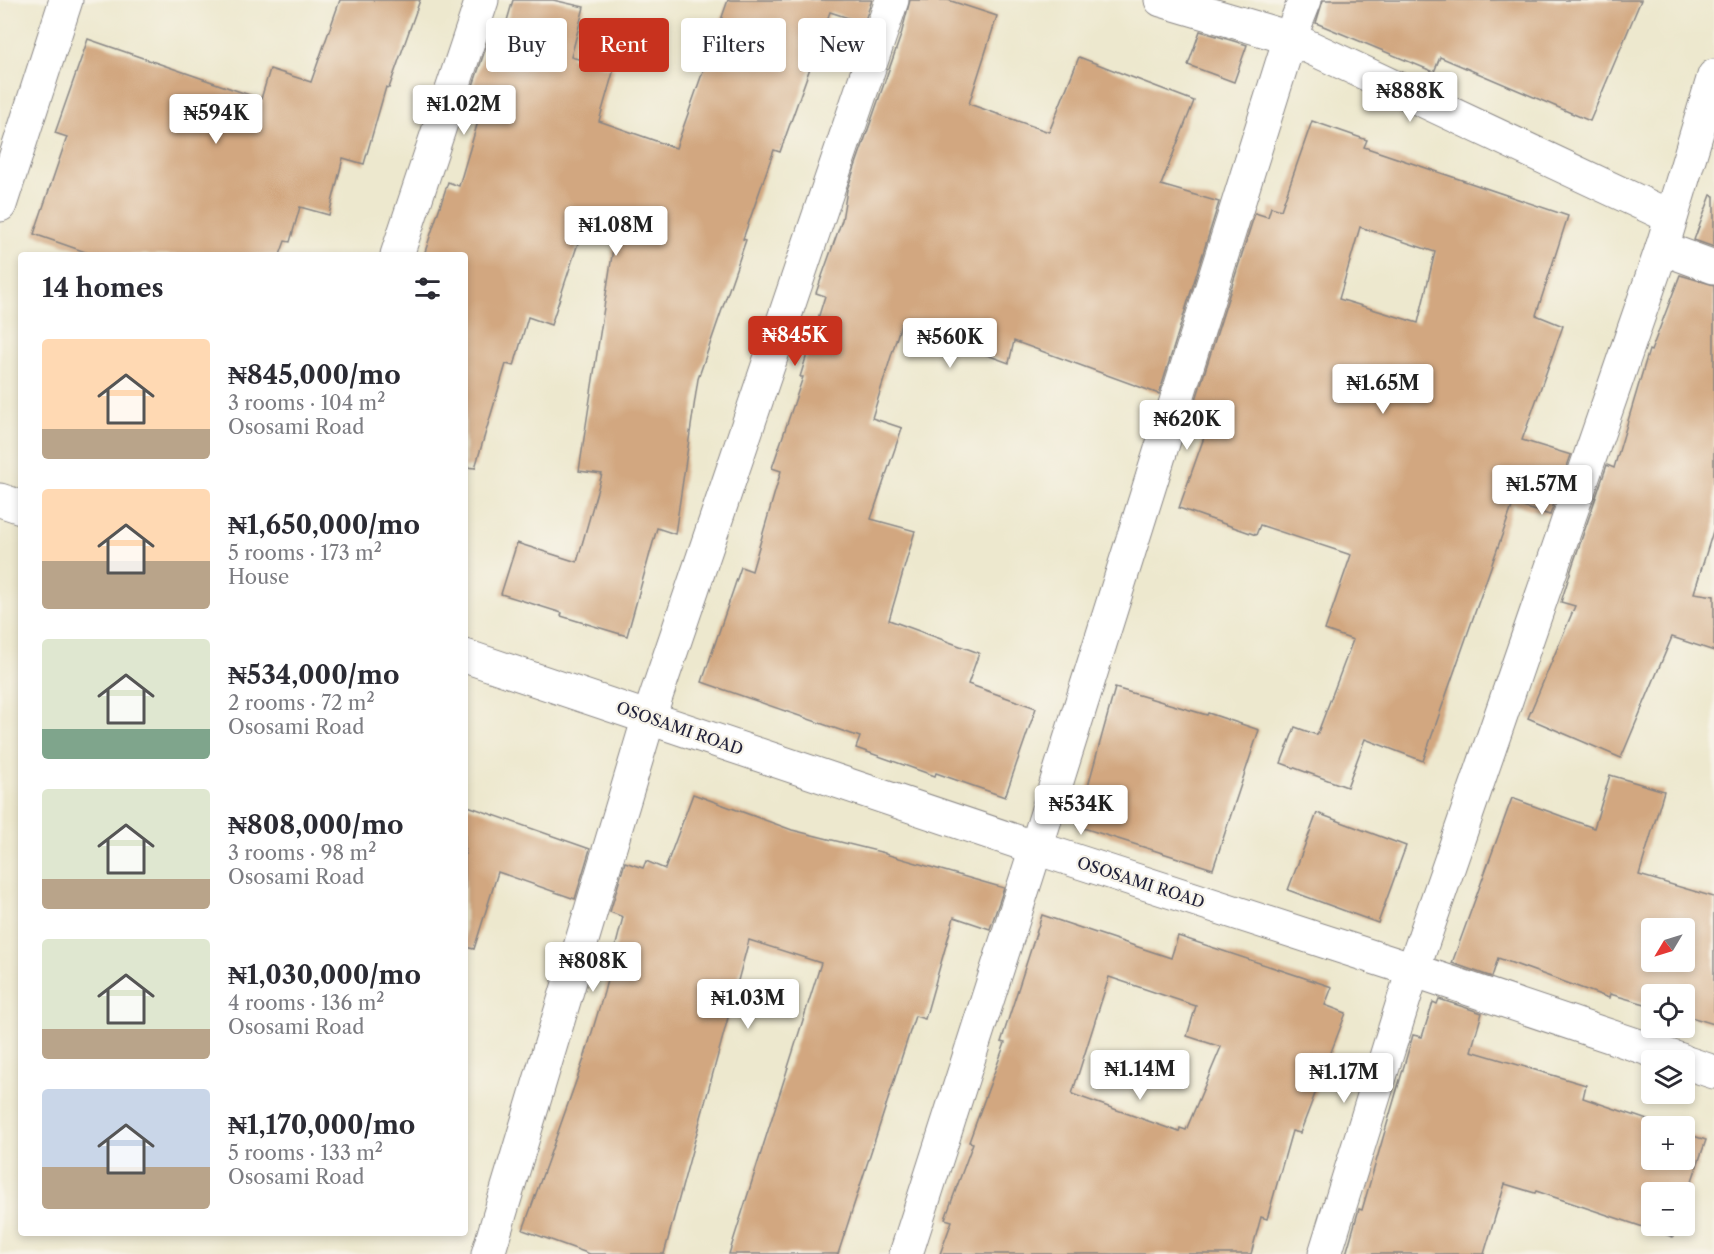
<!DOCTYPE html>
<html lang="en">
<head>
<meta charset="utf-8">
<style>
  :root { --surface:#fff; --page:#f2f2f3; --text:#2b2b33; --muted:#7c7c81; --accent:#c8321e }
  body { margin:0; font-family:"Libre Caslon Text",serif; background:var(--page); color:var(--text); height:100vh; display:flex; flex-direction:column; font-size:22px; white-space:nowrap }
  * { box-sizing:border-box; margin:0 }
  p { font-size:20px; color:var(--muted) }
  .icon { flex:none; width:33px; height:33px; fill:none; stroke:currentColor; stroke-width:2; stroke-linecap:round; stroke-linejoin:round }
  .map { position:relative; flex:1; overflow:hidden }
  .details { position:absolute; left:18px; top:252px; width:450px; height:984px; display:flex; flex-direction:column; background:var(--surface); border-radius:6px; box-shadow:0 3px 9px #0003 }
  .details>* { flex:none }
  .guide { position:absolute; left:486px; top:18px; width:570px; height:54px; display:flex; gap:12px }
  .needle { width:39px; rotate:232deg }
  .tools { position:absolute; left:1641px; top:918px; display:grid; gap:12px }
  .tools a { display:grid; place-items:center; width:54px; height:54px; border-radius:6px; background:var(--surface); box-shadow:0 3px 9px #0003; font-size:30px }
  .price { position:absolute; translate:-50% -51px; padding:0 14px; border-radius:6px; background:#fff; color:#222; font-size:20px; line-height:39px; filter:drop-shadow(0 2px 3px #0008) }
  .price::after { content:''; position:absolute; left:50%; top:36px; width:18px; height:14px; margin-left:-9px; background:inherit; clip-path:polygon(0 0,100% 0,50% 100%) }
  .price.current { background:var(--accent); color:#fff }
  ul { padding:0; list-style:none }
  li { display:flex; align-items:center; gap:18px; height:150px; padding:0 24px }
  li span { display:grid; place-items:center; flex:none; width:168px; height:120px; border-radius:6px; color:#555 }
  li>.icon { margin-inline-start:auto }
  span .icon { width:72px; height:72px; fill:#fffc; stroke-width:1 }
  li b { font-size:26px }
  h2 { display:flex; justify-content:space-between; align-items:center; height:72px; padding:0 24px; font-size:26px }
  .chip { padding:0 21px; border-radius:6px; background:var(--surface); box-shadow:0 3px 9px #0003; font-size:21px; line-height:54px }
  .chip.current { background:var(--accent); color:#fff }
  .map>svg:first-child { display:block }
  .building { fill:#d2a780; fill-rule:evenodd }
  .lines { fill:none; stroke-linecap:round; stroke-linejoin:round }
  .minor-casing { stroke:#888584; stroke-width:35 }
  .minor { stroke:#fff; stroke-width:33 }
  .labels { text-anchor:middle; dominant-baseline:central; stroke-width:4.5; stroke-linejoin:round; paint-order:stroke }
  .street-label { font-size:16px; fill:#22223b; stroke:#f7f3e8 }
</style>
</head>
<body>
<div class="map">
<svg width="1714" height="1254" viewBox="0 0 1714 1254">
  <rect width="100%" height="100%" fill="#f7f3e8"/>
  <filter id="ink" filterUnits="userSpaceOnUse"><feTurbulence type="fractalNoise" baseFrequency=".0167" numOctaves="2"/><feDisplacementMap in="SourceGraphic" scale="12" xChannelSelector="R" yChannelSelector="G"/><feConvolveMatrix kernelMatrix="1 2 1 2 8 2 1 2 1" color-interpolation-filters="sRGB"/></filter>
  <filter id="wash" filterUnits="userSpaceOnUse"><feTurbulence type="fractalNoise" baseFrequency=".008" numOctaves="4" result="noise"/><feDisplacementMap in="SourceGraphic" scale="24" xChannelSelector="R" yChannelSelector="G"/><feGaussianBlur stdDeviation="1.35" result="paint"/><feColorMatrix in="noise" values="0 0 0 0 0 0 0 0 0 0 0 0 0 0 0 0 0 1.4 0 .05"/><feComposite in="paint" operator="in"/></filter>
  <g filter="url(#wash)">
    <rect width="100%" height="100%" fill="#ede8ce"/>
    <g id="blocks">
      <g class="building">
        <polygon points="340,0 420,0 389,88 386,87 364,164 343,158 329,215 300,207 290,242 285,241 280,255 94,255 34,234 67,137 55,133 88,39 261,99 270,69 311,82"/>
        <polygon points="513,0 553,0 584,7 571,57 614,69 599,121 676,148 728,0 872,0 864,23 830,12 780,152 774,150 743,239 746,240 698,379 675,534 657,528 627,636 561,616 562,613 501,594 517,543 577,562 602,474 579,471 616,229 585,222 551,325 528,317 514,366 506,364 475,468 465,467 465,255 424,255 448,182 459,186 482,108 467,104 490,35 502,38"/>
        <polygon points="910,0 948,0 997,16 969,104 1049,132 1079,57 1194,101 1161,185 1219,202 1159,394 1014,341 1009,363 901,324 872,418 902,428 871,519 915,531 889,620 979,653 968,684 1036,708 1005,797 936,773 935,776 856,748 860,737 702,682 741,567 752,571 781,471 772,468 803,377 800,377 825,296 816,293 842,220 847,190 901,35"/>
        <polygon points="1323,0 1641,0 1590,121 1440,57 1434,72 1316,23"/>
        <polygon points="1200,31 1247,45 1234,82 1188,65"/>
        <path d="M1312,121L1367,140L1364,147L1568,216L1536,315L1563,326L1522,440L1571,455L1550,515L1513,504L1423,761L1365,739L1347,787L1281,763L1295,727L1317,735L1353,640L1325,630L1351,555L1260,525L1256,535L1179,508L1213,412L1194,406L1255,213L1268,217L1271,207L1281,210ZM1360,227L1435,252L1418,323L1339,299Z"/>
        <polygon points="1711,195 1714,196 1714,247 1694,240"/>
        <polygon points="1680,275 1714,285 1714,528 1694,593 1714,596 1714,651 1672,637 1621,758 1528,718 1575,606 1561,602 1573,564 1607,465 1614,468 1649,350 1651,351"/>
        <polygon points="1115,688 1207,715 1208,713 1259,730 1213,869 1077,826"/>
        <path d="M1610,775L1664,791L1639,875L1714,897V1024L1684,1015V994H1652V1006L1610,994L1609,998L1498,958L1492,977L1452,963L1512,798L1594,828ZM1652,928H1684V962H1652Z"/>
        <polygon points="693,794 792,830 885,853 885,854 1004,888 990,929 954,917 925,1019 915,1016 838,1254 729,1254 821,963 749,940 664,1254 590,1254 523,1230 584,1059 604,992 623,917 610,912 625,862 643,868 646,861 665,869"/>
        <polygon points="465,805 590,849 575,899 498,872 474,949 465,947"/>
        <polygon points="1317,813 1406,846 1378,923 1288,890"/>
        <path d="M1042,915L1171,958L1178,936L1332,987L1325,1005L1346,1013L1300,1133L1292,1131L1267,1219L1261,1217L1251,1254H940L952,1221L945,1219L973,1143L969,1142L1005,1043L1001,1042ZM1109,977L1196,1006L1187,1036L1221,1047L1186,1130L1180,1128L1179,1132L1072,1094Z"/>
        <polygon points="1439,999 1482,1013 1471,1051 1586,1085 1583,1098 1665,1126 1652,1126 1652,1160 1684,1160 1684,1133 1706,1140 1684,1204 1684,1192 1652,1192 1652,1226 1677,1226 1673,1237 1536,1191 1535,1193 1505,1184 1484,1254 1346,1254 1359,1209 1362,1210 1413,1035 1422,1037 1433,1002 1437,1004"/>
      </g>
    </g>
  </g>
  <g filter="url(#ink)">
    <use href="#blocks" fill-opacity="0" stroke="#888584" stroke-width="1.5"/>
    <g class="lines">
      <g class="minor-casing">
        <g id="minor">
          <polyline points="1161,0 1290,38 1671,217"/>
          <polyline points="0,205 66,0"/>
          <polyline points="1662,248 1714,267"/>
          <polyline points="397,255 482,0"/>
          <polyline points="0,500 21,507"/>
          <polyline points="465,656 1036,848 1413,970 1681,1060"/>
          <polyline points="1684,1062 1714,1072"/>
          <polyline points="488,1254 649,717 892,0"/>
          <polyline points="906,1254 1036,848 1290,38 1305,0"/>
          <polyline points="1325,1254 1413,970 1662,248 1714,76"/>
        </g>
      </g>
      <use href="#minor" class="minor"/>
    </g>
  </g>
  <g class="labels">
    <g class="street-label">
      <text transform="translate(680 728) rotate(19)">OSOSAMI ROAD</text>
      <text transform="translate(1141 882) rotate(18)">OSOSAMI ROAD</text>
    </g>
  </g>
</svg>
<div class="tools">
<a><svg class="needle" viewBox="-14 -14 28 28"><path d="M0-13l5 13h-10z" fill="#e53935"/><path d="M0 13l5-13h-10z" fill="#7c7c81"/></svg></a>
<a><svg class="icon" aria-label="locate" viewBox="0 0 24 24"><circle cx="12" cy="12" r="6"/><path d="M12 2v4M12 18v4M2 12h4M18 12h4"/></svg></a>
<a><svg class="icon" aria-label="layers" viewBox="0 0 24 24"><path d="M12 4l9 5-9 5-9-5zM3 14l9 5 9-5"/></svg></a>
<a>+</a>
<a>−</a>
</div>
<b class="price" style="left:1410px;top:123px">₦888K</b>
<b class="price" style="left:464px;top:136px">₦1.02M</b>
<b class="price" style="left:216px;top:145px">₦594K</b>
<b class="price" style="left:616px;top:257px">₦1.08M</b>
<b class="price current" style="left:795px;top:367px">₦845K</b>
<b class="price" style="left:950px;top:369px">₦560K</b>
<b class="price" style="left:1383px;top:415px">₦1.65M</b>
<b class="price" style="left:1187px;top:451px">₦620K</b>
<b class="price" style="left:1542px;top:516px">₦1.57M</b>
<b class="price" style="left:1081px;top:836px">₦534K</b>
<b class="price" style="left:593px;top:993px">₦808K</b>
<b class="price" style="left:748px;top:1030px">₦1.03M</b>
<b class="price" style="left:1140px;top:1101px">₦1.14M</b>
<b class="price" style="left:1344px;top:1104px">₦1.17M</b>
<div class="guide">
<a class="chip">Buy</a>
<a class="chip current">Rent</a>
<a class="chip">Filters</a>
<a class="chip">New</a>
</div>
<section class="details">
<h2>14 homes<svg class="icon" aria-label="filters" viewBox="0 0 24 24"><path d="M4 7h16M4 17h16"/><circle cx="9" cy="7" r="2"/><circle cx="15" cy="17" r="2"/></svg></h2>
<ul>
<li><span style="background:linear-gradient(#ffd9b3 75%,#b9a48a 0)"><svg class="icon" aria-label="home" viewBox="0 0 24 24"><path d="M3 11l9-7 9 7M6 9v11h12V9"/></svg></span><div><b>₦845,000/mo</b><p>3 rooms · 104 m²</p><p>Ososami Road</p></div></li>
<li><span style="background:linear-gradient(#ffd9b3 60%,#b9a48a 0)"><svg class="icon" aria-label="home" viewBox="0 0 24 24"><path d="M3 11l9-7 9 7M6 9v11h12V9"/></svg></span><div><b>₦1,650,000/mo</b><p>5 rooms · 173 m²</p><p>House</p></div></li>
<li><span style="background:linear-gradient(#dfe7d0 75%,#7fa58c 0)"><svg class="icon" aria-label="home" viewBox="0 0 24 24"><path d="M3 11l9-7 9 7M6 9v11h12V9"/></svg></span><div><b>₦534,000/mo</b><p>2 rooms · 72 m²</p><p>Ososami Road</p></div></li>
<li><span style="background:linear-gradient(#dfe7d0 75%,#b9a48a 0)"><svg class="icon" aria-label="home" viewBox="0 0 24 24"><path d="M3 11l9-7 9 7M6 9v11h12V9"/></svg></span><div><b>₦808,000/mo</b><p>3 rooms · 98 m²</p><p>Ososami Road</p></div></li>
<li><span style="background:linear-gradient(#dfe7d0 75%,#b9a48a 0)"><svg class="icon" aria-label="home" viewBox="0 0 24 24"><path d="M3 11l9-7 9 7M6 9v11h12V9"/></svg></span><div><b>₦1,030,000/mo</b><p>4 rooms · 136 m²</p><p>Ososami Road</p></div></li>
<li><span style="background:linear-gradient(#c9d6e8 65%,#b9a48a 0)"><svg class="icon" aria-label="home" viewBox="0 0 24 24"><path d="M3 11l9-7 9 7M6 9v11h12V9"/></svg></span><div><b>₦1,170,000/mo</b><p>5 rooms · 133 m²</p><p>Ososami Road</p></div></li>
</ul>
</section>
</div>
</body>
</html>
